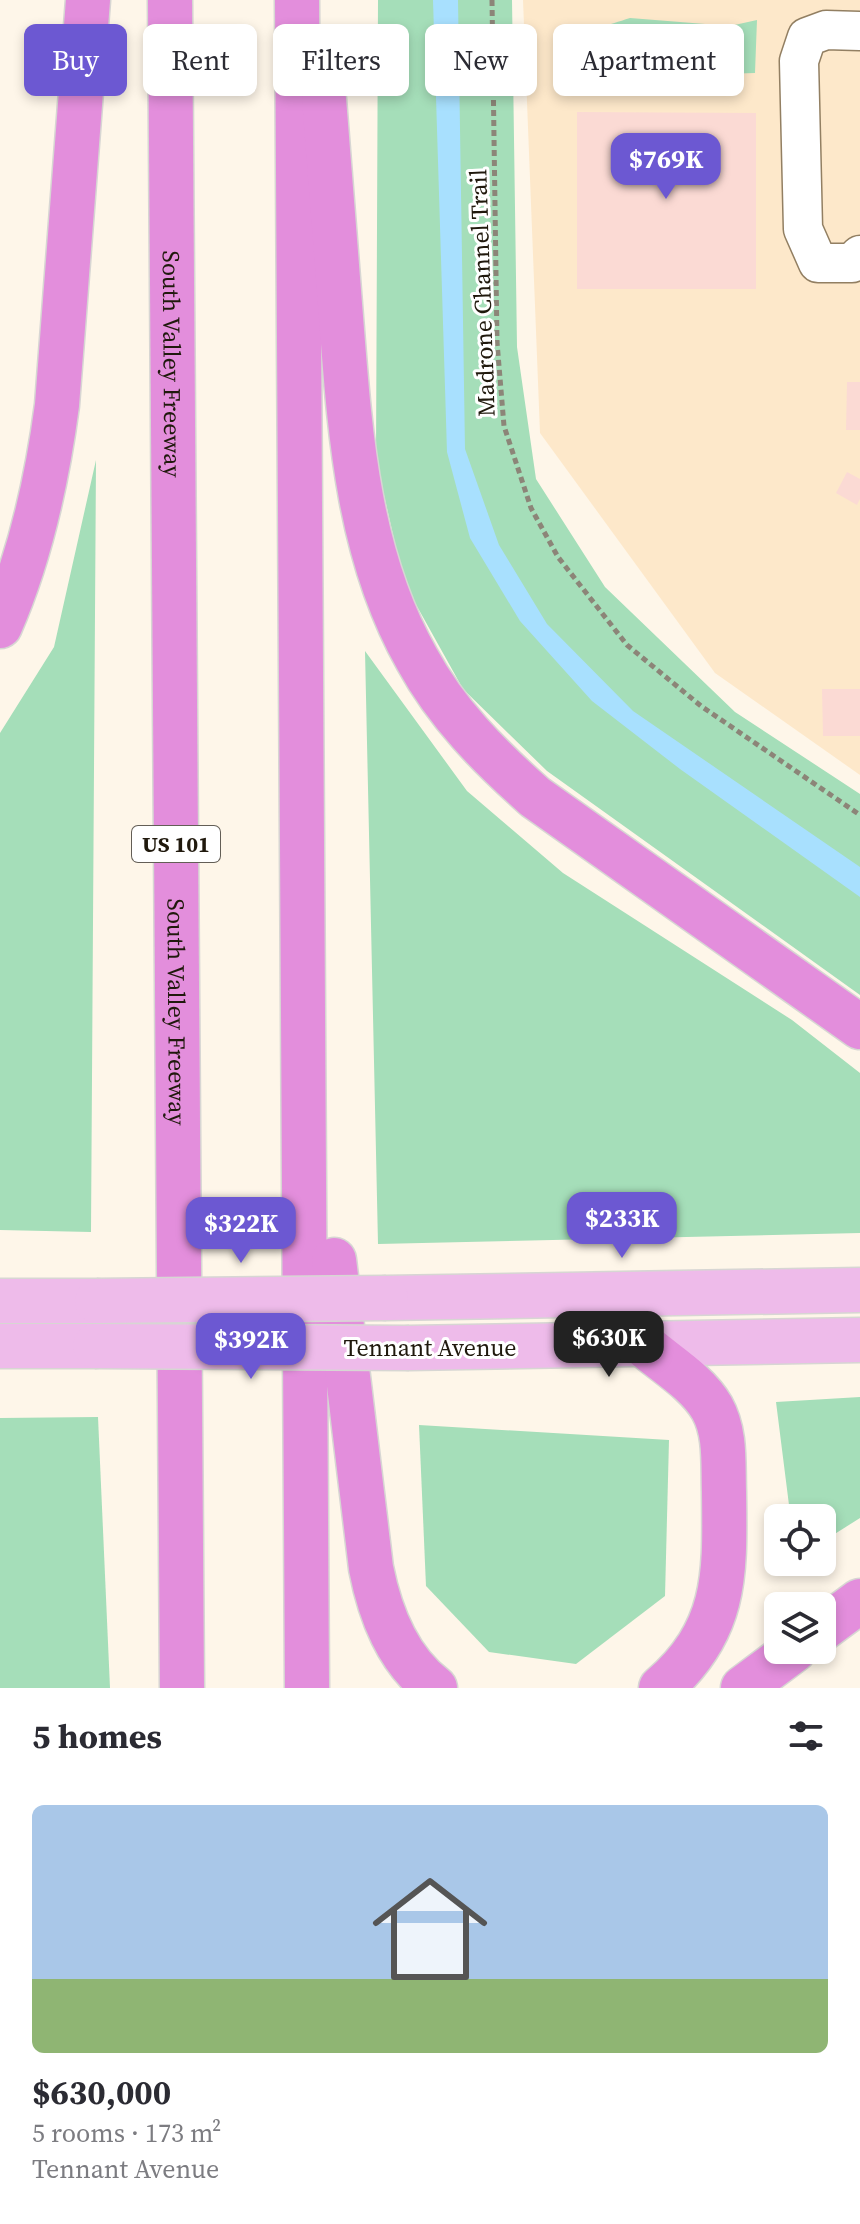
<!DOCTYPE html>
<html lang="en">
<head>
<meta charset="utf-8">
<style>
  :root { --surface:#fff; --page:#f7f7f7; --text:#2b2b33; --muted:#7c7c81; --accent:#6c58d2 }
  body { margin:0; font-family:"Source Serif 4",serif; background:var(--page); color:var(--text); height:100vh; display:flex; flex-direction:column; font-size:30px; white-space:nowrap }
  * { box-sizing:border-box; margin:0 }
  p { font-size:26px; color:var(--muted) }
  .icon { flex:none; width:44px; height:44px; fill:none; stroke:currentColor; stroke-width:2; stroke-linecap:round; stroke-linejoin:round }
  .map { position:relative; height:1688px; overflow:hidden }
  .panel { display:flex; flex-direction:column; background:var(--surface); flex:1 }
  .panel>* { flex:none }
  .banner { position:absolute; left:24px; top:24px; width:812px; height:72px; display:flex; gap:16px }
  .buttons { position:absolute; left:764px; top:1504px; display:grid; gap:16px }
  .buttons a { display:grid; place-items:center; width:72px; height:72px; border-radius:12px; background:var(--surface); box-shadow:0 4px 12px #0003; font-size:40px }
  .price { position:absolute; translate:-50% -68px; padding:0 18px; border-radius:16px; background:var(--accent); color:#fff; font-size:26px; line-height:52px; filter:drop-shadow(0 2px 4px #0008) }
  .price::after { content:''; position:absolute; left:50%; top:48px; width:24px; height:18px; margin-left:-12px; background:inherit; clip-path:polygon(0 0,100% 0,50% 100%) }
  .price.current { background:#222; color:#fff }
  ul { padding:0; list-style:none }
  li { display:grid; align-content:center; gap:16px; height:424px; padding:0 32px }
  li span { display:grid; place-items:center; height:248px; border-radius:12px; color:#555 }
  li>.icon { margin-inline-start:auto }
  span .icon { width:144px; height:144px; fill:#fffc; stroke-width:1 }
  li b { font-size:34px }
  h2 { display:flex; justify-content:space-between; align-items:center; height:96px; padding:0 32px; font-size:34px }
  .tag { padding:0 28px; border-radius:12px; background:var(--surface); box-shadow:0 4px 12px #0003; font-size:28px; line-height:72px }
  .tag.current { background:var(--accent); color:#fff }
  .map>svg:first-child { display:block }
  .built { fill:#fde8ca }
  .green { fill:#a5deb9 }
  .water { fill:#a8e0fe }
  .building { fill:#fbdad4 }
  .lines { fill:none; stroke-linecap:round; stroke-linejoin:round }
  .minor-casing { stroke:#927f62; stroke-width:41 }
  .major-casing { stroke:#d7d6d3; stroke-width:47 }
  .highway-casing { stroke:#d7d6d3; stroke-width:47 }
  .path { stroke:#8c8578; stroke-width:5; stroke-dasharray:6 4; stroke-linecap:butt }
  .minor { stroke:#fff; stroke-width:38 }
  .major { stroke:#eebbea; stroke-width:44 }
  .highway { stroke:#e38edc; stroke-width:44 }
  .major-bridge-casing { stroke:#d7d6d3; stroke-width:47; stroke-linecap:butt }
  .major-bridge { stroke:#eebbea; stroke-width:44 }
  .labels { text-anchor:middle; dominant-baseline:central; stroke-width:6; stroke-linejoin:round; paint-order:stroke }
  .shield { fill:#fff; stroke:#635e56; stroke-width:2 }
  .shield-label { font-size:22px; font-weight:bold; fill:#20190d }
  .street-label { font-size:24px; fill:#20190d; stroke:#fff }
</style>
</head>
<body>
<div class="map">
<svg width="860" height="1688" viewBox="0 0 860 1688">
  <rect width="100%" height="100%" fill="#fef6e9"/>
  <polygon class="built" points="523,0 860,0 860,775 715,673 540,433"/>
  <g class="green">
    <polygon points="378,0 512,0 517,347 536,479 605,587 735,712 860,794 860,995 547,771 463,689 404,583 376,460"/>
    <path d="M630,18L730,26L757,20L755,73L554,79C575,32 584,33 630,18Z"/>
    <polygon points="96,460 91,1232 0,1230 0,733 54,647"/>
    <polygon points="365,651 467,791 563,873 792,1020 860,1073 860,1233 378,1244"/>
    <polygon points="860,1397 860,1518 822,1542 822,1518 786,1518 789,1505 776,1402"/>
    <polygon points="98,1417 110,1688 0,1688 0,1418"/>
    <polygon points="419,1425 669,1440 665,1596 576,1664 489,1652 426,1586"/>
  </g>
  <polygon class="water" points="433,0 458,0 465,449 499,545 547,624 633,711 860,867 860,897 680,769 592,701 520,621 470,538 447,452"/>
  <g class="building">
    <polygon points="577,112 756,113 756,289 577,289"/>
    <polygon points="847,382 860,382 860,430 846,430"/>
    <polygon points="847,472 860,479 860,499 857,505 836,493"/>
    <polygon points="822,689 860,689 860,736 823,736"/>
  </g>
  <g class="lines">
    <g class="minor-casing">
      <polyline id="minor" points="860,31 826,30 807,37 799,61 803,229 818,263 852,263 860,255"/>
    </g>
    <g class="major-casing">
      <g id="major">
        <polyline points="386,1298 860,1290"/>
        <polyline points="0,1301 97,1301"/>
        <polyline points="0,1346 95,1346"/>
        <polyline points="409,1348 860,1340"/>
      </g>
    </g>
    <g class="highway-casing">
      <g id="highway">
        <path id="s1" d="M170,0L182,1688"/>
        <polyline points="297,0 307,1688"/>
        <path d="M324,99C330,172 335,244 341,317C350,434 358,555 417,659C447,714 489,756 535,797L860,1027"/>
        <path d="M0,626C31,555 47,481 57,405L88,0"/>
        <path d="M334,1260L371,1568C380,1614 397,1659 435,1688"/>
        <path d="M644,1345C666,1364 697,1382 712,1408C726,1433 723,1463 724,1492C725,1573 728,1630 661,1688"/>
        <polyline points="822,1629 860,1601"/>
        <polyline points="743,1688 794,1650"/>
      </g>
    </g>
    <polyline class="path" points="492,0 497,342 504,426 531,508 558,557 627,645 701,706 860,815"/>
    <use href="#minor" class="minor"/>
    <use href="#major" class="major"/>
    <use href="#highway" class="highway"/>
    <g class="major-bridge-casing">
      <g id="major-bridge">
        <polyline points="97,1301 386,1298"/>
        <polyline points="95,1346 409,1348"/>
      </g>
    </g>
    <use href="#major-bridge" class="major-bridge"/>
  </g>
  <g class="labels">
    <rect class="shield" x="132" y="826" width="88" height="36" rx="6"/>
    <g class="shield-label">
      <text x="176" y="844">US 101</text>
    </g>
    <g class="street-label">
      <text transform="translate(482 293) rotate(-92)">Madrone Channel Trail</text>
      <text stroke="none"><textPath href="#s1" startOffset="364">South Valley Freeway</textPath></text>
      <text stroke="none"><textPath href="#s1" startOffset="1012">South Valley Freeway</textPath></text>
      <text x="430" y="1347">Tennant Avenue</text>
    </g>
  </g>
</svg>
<div class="buttons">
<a><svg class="icon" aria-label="locate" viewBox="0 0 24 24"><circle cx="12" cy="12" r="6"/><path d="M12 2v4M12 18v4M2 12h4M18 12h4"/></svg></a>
<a><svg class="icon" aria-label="layers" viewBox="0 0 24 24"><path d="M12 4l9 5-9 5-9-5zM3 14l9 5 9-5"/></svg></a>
</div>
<b class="price" style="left:666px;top:201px">$769K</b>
<b class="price" style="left:622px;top:1260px">$233K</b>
<b class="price" style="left:241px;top:1265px">$322K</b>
<b class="price current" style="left:609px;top:1379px">$630K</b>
<b class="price" style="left:251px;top:1381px">$392K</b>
<div class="banner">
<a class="tag current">Buy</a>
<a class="tag">Rent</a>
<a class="tag">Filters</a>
<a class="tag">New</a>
<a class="tag">Apartment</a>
</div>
</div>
<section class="panel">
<h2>5 homes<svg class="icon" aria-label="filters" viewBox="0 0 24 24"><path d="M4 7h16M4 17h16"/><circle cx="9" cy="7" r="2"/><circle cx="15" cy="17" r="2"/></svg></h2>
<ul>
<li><span style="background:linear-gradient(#a9c7e8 70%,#8fb573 0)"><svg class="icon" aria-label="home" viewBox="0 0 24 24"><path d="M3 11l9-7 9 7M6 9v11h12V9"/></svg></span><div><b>$630,000</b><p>5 rooms · 173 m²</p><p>Tennant Avenue</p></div></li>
</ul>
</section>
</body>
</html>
